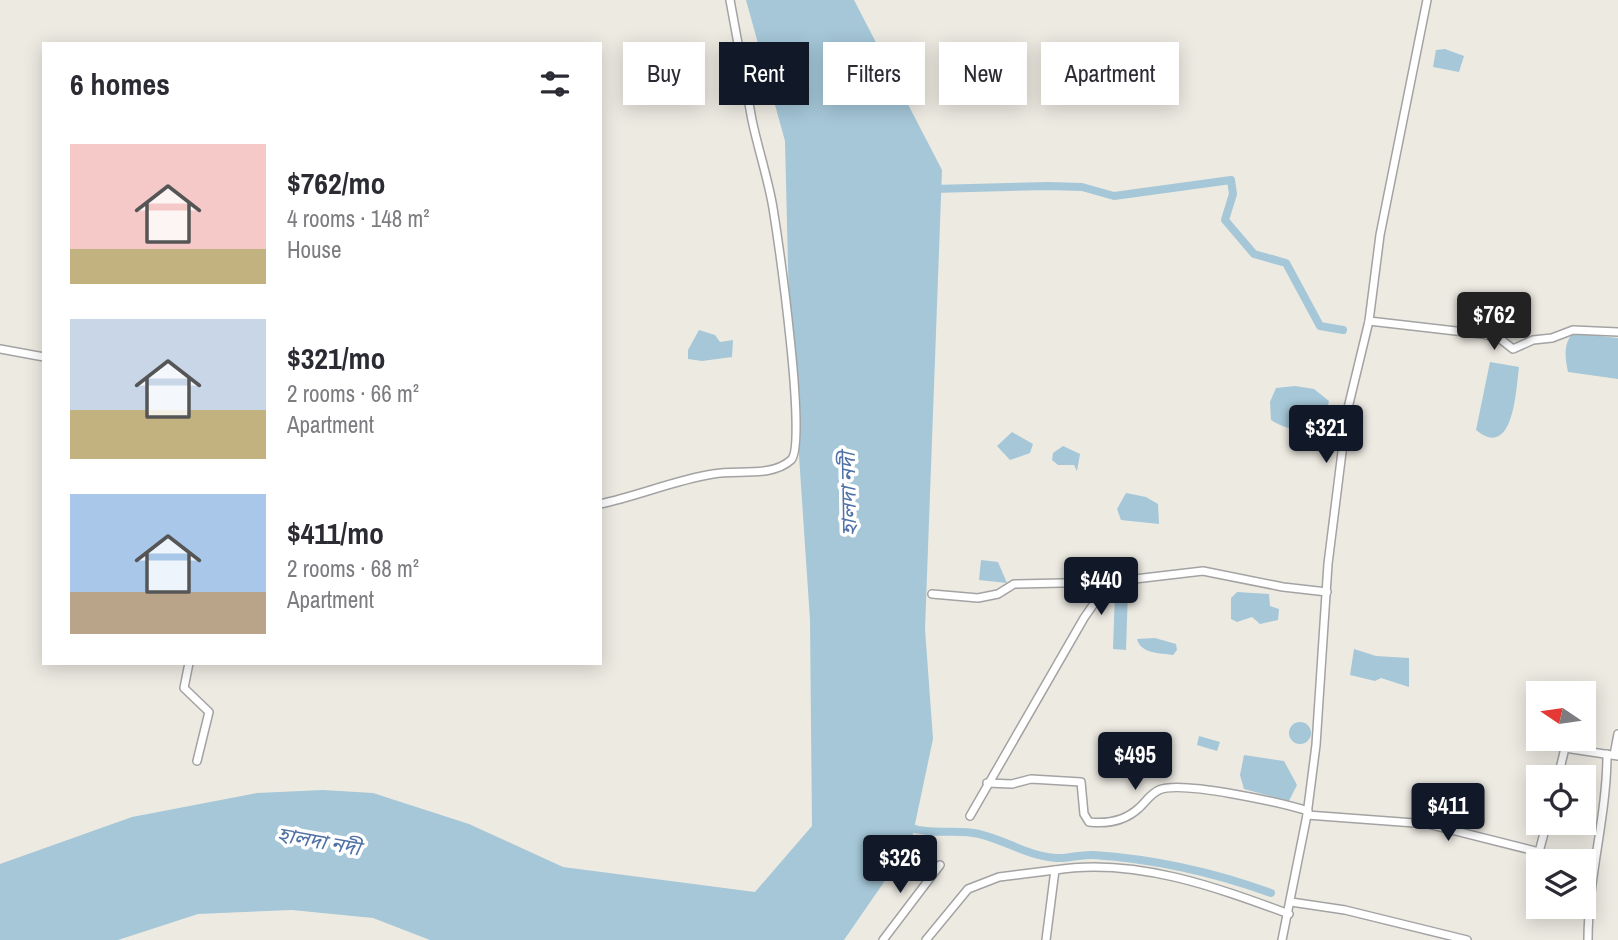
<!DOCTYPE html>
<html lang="en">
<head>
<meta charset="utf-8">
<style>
  :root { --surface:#fff; --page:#f2f2f3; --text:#2b2b33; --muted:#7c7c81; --accent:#111827 }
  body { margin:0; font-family:"Archivo Narrow","Noto Sans Bengali",sans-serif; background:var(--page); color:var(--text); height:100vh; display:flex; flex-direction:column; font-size:26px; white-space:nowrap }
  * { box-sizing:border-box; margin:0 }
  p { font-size:23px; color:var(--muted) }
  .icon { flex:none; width:38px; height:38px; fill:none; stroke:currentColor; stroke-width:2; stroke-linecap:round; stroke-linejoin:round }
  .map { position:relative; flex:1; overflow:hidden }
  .sheet { position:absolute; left:42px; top:42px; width:560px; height:623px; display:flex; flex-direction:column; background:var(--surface); border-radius:0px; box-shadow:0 4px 18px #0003 }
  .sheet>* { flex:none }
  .top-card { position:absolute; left:623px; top:42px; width:665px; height:63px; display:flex; gap:14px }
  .needle { width:46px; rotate:283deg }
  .fabs { position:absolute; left:1526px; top:681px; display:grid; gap:14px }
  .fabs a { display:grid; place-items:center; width:70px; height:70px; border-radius:0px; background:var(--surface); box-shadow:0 4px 18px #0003; font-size:35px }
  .price { position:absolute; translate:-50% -60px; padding:0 16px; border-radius:7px; background:var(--accent); color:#fff; font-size:23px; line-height:46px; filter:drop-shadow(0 2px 4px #0008) }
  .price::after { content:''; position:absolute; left:50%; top:42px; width:21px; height:16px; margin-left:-10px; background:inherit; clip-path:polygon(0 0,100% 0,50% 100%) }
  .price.active { background:#222; color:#fff }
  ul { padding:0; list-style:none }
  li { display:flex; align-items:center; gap:21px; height:175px; padding:0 28px }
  li span { display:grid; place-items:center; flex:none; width:196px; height:140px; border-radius:0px; color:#555 }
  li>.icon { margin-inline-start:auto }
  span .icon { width:84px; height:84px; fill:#fffc; stroke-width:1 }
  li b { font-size:30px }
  h2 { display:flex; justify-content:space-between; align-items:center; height:84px; padding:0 28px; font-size:30px }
  .pill { padding:0 24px; border-radius:0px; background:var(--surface); box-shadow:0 4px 18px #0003; font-size:24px; line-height:63px }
  .pill.active { background:var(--accent); color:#fff }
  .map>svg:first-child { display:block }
  .water { fill:#a5c7d8 }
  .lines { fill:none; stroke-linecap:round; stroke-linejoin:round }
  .canal { stroke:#a5c7d8; stroke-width:8 }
  .minor-casing { stroke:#a3a3a3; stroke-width:10 }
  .minor { stroke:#fff; stroke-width:7 }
  .labels { text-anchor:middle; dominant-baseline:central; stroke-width:7; stroke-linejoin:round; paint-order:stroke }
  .water-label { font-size:21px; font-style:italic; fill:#4f71a5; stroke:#fff }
</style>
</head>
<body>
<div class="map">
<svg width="1618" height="940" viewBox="0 0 1618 940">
  <rect width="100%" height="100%" fill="#edeae2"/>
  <g class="water">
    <polygon points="746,0 854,0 942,170 925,629 933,739 911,843 844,940 430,940 373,918 292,910 198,914 118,940 0,940 0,864 132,817 257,793 323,790 373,793 469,824 563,867 755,892 812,826 810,620 789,306 785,141"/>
    <polygon points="1445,49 1464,56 1459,72 1433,67 1436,50"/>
    <polygon points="699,330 715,335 720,342 733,340 732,357 702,361 688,359 688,350"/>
    <path d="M1573,333L1618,338V379L1568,372C1565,358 1563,344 1573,333Z"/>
    <path d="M1490,362L1519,367C1516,389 1514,461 1476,430Z"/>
    <path d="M1295,386L1314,389L1329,401C1323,433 1296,436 1271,420L1270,402L1276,388Z"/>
    <polygon points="1012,432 1033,444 1030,453 1010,460 997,446"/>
    <polygon points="1063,446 1080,454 1077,471 1074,465 1058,465 1052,460 1053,453"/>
    <polygon points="1126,493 1146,497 1158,504 1159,524 1121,520 1117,509"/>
    <polygon points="981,560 998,562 1007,583 979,580"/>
    <polygon points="1115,590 1128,591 1126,650 1113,649"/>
    <polygon points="1237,592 1269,594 1270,606 1279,609 1278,620 1260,624 1252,617 1237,622 1231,619 1231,598"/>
    <path d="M1155,638L1176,644L1177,650L1173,655C1160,653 1141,654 1137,639Z"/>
    <polygon points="1354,649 1376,656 1409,658 1409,687 1381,678 1375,681 1350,675"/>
    <circle cx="1300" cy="733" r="11"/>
    <polygon points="1199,736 1220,742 1217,751 1197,745"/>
    <polygon points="1244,755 1284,761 1297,785 1289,801 1244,789 1240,775"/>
  </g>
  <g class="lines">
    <g class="canal">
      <polyline points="933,189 1048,186 1082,187 1114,196 1231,180 1233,194 1225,220 1254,254 1286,263 1320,326 1343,330"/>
      <path d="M905,826C935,837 952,828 979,834C1005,840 1028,856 1056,858C1068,859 1080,854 1093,855C1155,859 1213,872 1271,893"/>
    </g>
    <g class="minor-casing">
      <g id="minor">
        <polyline points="1369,321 1482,334 1499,338 1513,349 1533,340 1552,338 1573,330 1618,332"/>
        <polyline points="0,349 44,357"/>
        <path d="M600,504C638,496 675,480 713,474C736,469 771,478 791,460C808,445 778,239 773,208C768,178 758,149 752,120C745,80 737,40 730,0"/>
        <polyline points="932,594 978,598 998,594 1014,584 1109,582"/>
        <polyline points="189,663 184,688 209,712 197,761"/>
        <polyline points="1614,755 1618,734"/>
        <polyline points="1558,777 1565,748 1618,756"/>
        <path d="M987,783L1012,784L1031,779L1081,782L1084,814L1089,822C1107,824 1125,821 1139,808C1146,802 1150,794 1159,790C1181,780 1282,803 1308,811"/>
        <polyline points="1307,815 1428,824 1539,852 1547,822"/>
        <polyline points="970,816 1084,618 1109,582 1203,571 1283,587 1327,592"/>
        <polyline points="1291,902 1345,910 1467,940"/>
        <polyline points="883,940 940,865"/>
        <polyline points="926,940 968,889 999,877 1055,870"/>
        <path d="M1046,940L1055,870C1134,857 1216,887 1289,914"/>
        <polyline points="1282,940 1307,815 1316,745 1328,564 1347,412 1369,321 1380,235 1427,0"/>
        <path d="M1588,940C1588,877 1607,816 1607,754"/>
      </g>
    </g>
    <use href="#minor" class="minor"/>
  </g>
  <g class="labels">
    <g class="water-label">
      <text transform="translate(848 494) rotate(-91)">হালদা নদী</text>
      <text transform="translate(319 841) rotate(10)">হালদা নদী</text>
    </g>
  </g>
</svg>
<div class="fabs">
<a><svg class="needle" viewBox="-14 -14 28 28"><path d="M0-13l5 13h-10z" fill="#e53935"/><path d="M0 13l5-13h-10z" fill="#7c7c81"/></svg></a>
<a><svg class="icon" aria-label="locate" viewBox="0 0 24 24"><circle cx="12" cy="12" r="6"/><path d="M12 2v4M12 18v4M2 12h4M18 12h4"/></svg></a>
<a><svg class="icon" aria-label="layers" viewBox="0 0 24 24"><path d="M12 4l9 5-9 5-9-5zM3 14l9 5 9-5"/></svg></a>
</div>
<b class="price active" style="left:1494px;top:352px">$762</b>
<b class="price" style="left:1326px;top:465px">$321</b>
<b class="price" style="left:1101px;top:617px">$440</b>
<b class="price" style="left:1135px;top:792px">$495</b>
<b class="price" style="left:1448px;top:843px">$411</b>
<b class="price" style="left:900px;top:895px">$326</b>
<div class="top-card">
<a class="pill">Buy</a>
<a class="pill active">Rent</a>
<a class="pill">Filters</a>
<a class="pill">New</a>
<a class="pill">Apartment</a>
</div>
<section class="sheet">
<h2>6 homes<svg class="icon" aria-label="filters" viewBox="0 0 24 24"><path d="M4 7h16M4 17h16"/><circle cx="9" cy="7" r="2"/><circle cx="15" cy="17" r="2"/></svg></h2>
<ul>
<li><span style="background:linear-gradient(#f6c9c9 75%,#c2b280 0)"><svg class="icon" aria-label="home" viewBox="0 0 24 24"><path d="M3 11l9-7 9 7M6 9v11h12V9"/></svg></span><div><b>$762/mo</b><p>4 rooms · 148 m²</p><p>House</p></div></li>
<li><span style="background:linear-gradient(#c9d6e8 65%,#c2b280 0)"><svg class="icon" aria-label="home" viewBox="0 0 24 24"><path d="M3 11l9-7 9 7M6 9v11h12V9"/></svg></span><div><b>$321/mo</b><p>2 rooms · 66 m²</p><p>Apartment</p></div></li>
<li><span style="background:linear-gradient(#a9c7e8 70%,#b9a48a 0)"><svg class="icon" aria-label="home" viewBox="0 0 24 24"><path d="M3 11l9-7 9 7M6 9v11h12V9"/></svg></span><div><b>$411/mo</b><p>2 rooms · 68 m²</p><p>Apartment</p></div></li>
</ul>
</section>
</div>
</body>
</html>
